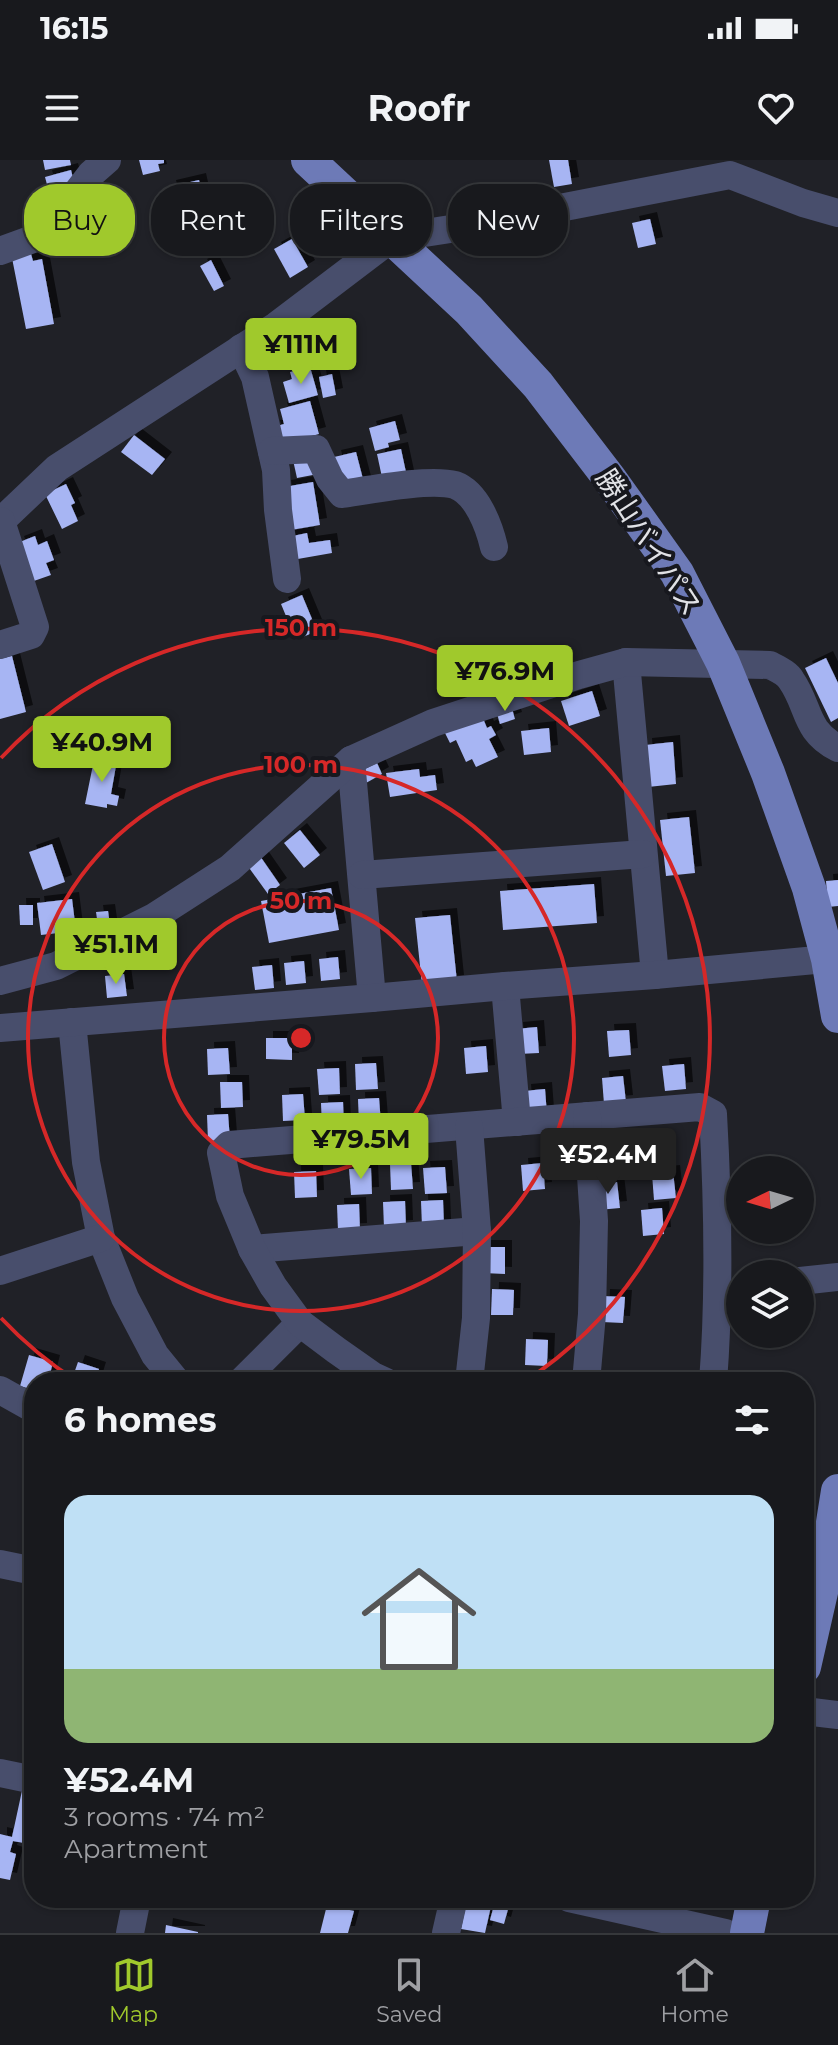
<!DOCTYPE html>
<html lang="en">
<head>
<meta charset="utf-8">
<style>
  :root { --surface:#18191d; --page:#25262a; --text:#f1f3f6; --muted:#9fa0a4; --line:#36383b; --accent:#a0c92c }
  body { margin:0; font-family:Montserrat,"Noto Sans JP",sans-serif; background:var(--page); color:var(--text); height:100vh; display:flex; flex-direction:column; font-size:30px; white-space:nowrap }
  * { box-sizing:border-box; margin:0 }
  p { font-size:26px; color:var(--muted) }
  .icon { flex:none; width:44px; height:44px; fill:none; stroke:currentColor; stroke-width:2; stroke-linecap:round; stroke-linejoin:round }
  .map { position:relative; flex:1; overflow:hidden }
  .side { position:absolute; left:24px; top:1212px; width:790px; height:536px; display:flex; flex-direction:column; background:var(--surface); border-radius:32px; box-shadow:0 2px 6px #0004,0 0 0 2px var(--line) }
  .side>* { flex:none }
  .guide { position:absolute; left:24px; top:24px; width:790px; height:72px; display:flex; gap:16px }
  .needle { width:52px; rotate:265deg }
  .tools { position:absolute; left:726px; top:996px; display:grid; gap:16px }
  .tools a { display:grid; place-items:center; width:88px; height:88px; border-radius:50%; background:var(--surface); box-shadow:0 2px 6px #0004,0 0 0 2px var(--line); font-size:40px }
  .price { position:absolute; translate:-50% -68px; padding:0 18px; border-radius:8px; background:var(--accent); color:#111; font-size:26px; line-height:52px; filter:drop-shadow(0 2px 4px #0008) }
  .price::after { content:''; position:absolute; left:50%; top:48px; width:24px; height:18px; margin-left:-12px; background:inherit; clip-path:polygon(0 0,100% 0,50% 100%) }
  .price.selected { background:#222; color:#fff }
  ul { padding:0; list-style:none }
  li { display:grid; align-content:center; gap:16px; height:424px; padding:0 40px }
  li span { display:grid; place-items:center; height:248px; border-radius:24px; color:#555 }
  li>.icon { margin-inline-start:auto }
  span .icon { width:144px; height:144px; fill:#fffc; stroke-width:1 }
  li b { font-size:34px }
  h2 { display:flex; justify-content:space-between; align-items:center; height:96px; padding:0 40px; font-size:34px }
  .chip { padding:0 28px; border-radius:32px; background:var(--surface); box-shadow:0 2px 6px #0004,0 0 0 2px var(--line); font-size:28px; line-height:72px }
  .chip.selected { background:var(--accent); color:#111 }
  .status { display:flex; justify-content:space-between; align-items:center; height:56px; padding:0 40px; background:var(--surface); direction:ltr }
  .status svg { height:22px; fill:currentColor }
  header { display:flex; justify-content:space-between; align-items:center; height:104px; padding:0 40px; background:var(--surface); font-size:36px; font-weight:700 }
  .menu { display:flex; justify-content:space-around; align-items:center; height:112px; border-top:2px solid var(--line); background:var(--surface); font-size:22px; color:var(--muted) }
  .menu a { display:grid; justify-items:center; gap:4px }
  .menu .selected { color:var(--accent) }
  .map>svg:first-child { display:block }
  .building { fill:#a7b5f3; filter:url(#shadow) }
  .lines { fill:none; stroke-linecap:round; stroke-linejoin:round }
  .minor { stroke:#484e6c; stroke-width:28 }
  .major { stroke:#6d7ab7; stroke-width:34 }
  .ring { fill:none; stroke:#d62828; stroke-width:4 }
  .labels { text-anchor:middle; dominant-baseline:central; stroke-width:8; stroke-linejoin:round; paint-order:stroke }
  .street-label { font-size:28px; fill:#e1e2e6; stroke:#17181e }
  .centre { fill:#d62828; stroke:#17181e; stroke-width:4 }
  .ring-label { font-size:24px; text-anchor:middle; font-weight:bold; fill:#d62828; stroke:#17181e; stroke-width:8; stroke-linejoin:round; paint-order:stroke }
</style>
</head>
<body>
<div class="status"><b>16:15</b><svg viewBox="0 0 49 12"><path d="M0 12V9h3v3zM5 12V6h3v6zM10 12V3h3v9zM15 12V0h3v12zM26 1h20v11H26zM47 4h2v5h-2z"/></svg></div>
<header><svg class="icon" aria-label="menu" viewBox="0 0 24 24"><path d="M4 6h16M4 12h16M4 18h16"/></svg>Roofr<svg class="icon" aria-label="heart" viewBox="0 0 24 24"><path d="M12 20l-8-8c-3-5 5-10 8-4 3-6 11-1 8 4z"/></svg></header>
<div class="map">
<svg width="838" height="1773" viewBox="0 0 838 1773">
  <defs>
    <filter id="shadow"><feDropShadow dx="7" dy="-7" stdDeviation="0" flood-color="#0009"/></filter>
  </defs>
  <rect width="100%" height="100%" fill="#202127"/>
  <g class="building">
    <polygon points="43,0 70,0 71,5 45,10"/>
    <polygon points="139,0 164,0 164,3 158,4 160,11 143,15"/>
    <polygon points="549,0 568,0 572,24 554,27"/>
    <polygon points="71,10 75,26 68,36 51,40 45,17"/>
    <polygon points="199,20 209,65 184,71 181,60 177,61 169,27"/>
    <polygon points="650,59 656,84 638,88 632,63"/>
    <polygon points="550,62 557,89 541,93 534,66"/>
    <polygon points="292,79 308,107 290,118 274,89"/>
    <polygon points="31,94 33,101 42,99 54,164 26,169 12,98"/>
    <polygon points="211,100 224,126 214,131 200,106"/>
    <polygon points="310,207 318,235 289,243 283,222 292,219 290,212"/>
    <polygon points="332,214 336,235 323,238 319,217"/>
    <polygon points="310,241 319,274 278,285 273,267 284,264 280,249"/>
    <polygon points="395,261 400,280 388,283 389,287 375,291 369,268"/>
    <polygon points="134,275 165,299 152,315 121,292"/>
    <polygon points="401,289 407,317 383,322 377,294"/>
    <polygon points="356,292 364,323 342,329 334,297"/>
    <polygon points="315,296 318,314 297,318 293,300"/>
    <polygon points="313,322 320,365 291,370 284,327"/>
    <polygon points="66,324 75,343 71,345 78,361 62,369 45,334"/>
    <polygon points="307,373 309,383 330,380 332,393 292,400 288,377"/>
    <polygon points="35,376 38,385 47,381 54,400 46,403 51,415 31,422 17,383"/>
    <polygon points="302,435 317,471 296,480 281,444"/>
    <polygon points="12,496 26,552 0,559 0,499"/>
    <polygon points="826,498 838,523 838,558 831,562 805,508"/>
    <polygon points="592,531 600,556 569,566 561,541"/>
    <polygon points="510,542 515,559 500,564 495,547"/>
    <polygon points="482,556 487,568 491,566 496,575 489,579 498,597 476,607 472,599 466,602 456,580 450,583 445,573"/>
    <polygon points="549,568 551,592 524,595 521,571"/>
    <polygon points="673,582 676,624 648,627 645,585"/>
    <polygon points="102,597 117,600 111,634 119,636 117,646 107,644 107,648 85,644 94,600 101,602"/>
    <polygon points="377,603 382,614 366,623 361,611"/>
    <polygon points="419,609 420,617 435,615 437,630 390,637 386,613"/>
    <polygon points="689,657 695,713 666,716 660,660"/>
    <polygon points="300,670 320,695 304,708 284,683"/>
    <polygon points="52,684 65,722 43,730 29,692"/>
    <polygon points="260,696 280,725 268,734 247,705"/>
    <polygon points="838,720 838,746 828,747 826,721"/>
    <polygon points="594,724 597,763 503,770 500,731"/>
    <polygon points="331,728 339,770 269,783 261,741"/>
    <polygon points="72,739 76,771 41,775 37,743"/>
    <polygon points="19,745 33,745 33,765 20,765"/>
    <polygon points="108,751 110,765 98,766 96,752"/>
    <polygon points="450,755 457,822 422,825 415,758"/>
    <polygon points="338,797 340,819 321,821 319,799"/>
    <polygon points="304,801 306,823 286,825 284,803"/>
    <polygon points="272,805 274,828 255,830 252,807"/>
    <polygon points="124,814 127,836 107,838 105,816"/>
    <polygon points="537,867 539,893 518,894 516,869"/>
    <polygon points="629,870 631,895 609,897 607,871"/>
    <polygon points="266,878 292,878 292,900 266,899"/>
    <polygon points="486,886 488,912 466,914 464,888"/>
    <polygon points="228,888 230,914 208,915 207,889"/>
    <polygon points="376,903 378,929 356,930 355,904"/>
    <polygon points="684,904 686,929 665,931 662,906"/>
    <polygon points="339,908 340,934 319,935 317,909"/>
    <polygon points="623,916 626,942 604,944 602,918"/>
    <polygon points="220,922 242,922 243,947 221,948"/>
    <polygon points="545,929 547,955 526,957 524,931"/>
    <polygon points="303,934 305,960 283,961 282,935"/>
    <polygon points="379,938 381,964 359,965 358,939"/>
    <polygon points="343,942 344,968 322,969 321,943"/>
    <polygon points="228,954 230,980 208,981 207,955"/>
    <polygon points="661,977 663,1003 642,1005 639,979"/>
    <polygon points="631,978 633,1004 611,1006 609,980"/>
    <polygon points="411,1003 413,1029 391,1030 390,1004"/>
    <polygon points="543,1003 545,1029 523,1031 521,1005"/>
    <polygon points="445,1007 447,1033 425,1034 423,1008"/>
    <polygon points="371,1008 372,1034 351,1035 349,1009"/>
    <polygon points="316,1011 317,1037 295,1038 294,1012"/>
    <polygon points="673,1012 676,1038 654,1040 652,1014"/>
    <polygon points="617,1022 620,1048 598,1050 596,1024"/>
    <polygon points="443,1040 444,1066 422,1067 421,1041"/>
    <polygon points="405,1041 406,1067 384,1068 383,1042"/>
    <polygon points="359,1044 360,1070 338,1071 337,1045"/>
    <polygon points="662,1048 664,1074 643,1076 641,1050"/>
    <polygon points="484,1087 505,1087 505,1114 483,1113"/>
    <polygon points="492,1129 514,1130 513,1155 491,1155"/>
    <polygon points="603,1136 625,1137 623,1163 602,1162"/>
    <polygon points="526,1179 548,1180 547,1206 525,1205"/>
    <polygon points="29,1195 53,1202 48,1222 34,1222 34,1230 20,1226"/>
    <polygon points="78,1202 99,1209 95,1222 71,1222"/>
    <polygon points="23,1626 34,1628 34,1685 13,1681 10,1692 16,1694 10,1720 0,1718 0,1674 12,1677"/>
    <polygon points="496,1738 511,1738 504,1764 490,1760"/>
    <polygon points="467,1740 491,1746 485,1773 461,1769"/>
    <polygon points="327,1745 354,1751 348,1773 320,1773"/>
    <polygon points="166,1765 198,1772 198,1773 165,1773"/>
  </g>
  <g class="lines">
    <g class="minor">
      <polyline points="0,91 44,75 91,14 107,0"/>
      <polyline points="241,188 255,217 276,310 278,350 287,419"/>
      <path d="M272,291L316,289L330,319L342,334C369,330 430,318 455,325C477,333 489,366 494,387"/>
      <polyline points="0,362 57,308 276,166 392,78 457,68 730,15 803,43 838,53"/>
      <polyline points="0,485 31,475 35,467 1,361"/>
      <polyline points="626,502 655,815"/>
      <polyline points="351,600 372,838"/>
      <polyline points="362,715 643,694"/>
      <path d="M0,821L56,806L154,757L230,708L351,600L433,563L579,515L626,502L770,505C777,509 787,513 791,520C810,547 804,571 838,588"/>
      <polyline points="505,826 517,962"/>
      <polyline points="72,862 86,1002 101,1078 125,1138 155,1195 177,1222"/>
      <polyline points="0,868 372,838 505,826 655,815 838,798"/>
      <polyline points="252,1089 477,1071"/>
      <polyline points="0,1111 101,1078"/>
      <polyline points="800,1121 838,1117"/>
      <polyline points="241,1222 300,1163"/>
      <path d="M386,1222L373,1216L336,1190L300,1163L273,1126L252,1089L230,1036L221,993L229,985L700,947L713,954C718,1043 720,1133 713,1222"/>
      <polyline points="469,1222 476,1158 477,1071 469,967"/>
      <polyline points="586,1222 592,1154 594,1061 587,956"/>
      <polyline points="0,1230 34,1249"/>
      <polyline points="0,1404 34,1411"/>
      <polyline points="804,1551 838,1555"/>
      <polyline points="0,1613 34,1620"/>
      <polyline points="569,1738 725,1773"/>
      <polyline points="130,1773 137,1738"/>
      <polyline points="446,1773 454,1738"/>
    </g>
    <g class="major">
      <polyline points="308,0 469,150 538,225 610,319 677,413 723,503 768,613 809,728 828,799 838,856"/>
      <polyline points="804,1507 824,1419 838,1331"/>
      <polyline points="747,1773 754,1738"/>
    </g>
  </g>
  <g class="ring">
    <circle cx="301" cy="878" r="137"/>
    <circle cx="301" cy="878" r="273"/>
    <path d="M78 1222A410 410 0 0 1 1 1158M1 598A410 410 0 1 1 524 1222"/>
  </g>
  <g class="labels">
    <g class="street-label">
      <text transform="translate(649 382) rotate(57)">勝山バイパス</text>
    </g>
  </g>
  <circle cx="301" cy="878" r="12" class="centre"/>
  <g class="ring-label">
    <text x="301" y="476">150 m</text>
    <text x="301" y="613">100 m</text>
    <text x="301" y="749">50 m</text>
  </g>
</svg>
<div class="tools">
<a><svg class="needle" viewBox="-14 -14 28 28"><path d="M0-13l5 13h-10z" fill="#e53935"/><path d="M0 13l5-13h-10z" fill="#9fa0a4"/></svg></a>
<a><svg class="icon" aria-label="layers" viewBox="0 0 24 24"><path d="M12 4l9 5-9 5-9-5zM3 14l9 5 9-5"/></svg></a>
</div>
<b class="price" style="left:301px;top:226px">¥111M</b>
<b class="price" style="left:505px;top:553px">¥76.9M</b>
<b class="price" style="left:102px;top:624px">¥40.9M</b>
<b class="price" style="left:116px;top:826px">¥51.1M</b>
<b class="price" style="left:361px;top:1021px">¥79.5M</b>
<b class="price selected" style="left:608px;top:1036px">¥52.4M</b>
<div class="guide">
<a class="chip selected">Buy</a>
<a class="chip">Rent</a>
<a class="chip">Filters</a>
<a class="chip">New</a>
</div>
<section class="side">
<h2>6 homes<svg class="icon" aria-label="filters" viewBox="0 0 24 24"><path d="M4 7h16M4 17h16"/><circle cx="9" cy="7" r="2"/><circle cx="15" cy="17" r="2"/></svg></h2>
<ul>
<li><span style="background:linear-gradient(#bfe0f5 70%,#8fb573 0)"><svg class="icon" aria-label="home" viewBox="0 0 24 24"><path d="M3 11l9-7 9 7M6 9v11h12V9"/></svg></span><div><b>¥52.4M</b><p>3 rooms · 74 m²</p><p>Apartment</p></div></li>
</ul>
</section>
</div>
<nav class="menu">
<a class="selected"><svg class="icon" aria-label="map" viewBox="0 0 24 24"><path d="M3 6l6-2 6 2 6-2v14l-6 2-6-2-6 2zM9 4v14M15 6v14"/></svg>Map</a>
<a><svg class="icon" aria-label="saved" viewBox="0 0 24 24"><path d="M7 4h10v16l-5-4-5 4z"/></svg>Saved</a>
<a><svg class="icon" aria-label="home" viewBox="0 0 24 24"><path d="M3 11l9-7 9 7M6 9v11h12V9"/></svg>Home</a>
</nav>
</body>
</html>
